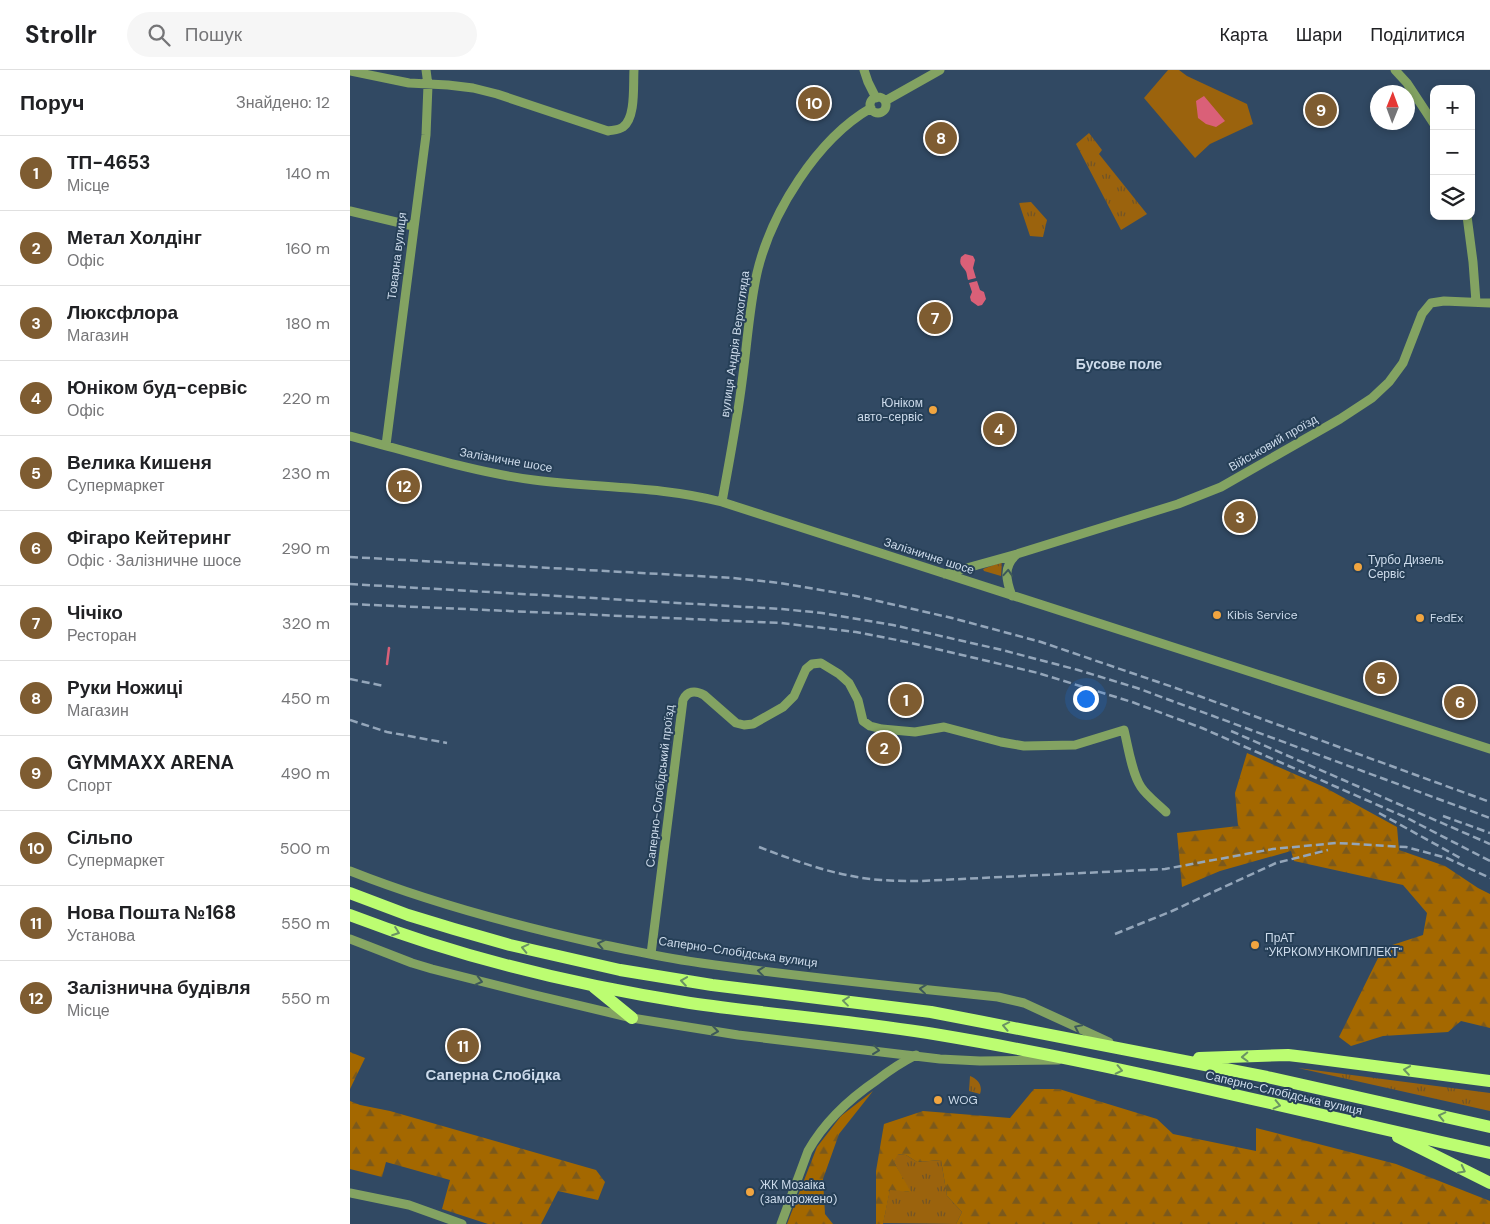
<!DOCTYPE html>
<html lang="uk">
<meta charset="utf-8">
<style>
:root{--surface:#fff;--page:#f6f6f6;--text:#202124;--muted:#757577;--line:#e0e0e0;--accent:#7e5c31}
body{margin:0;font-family:"DM Sans",sans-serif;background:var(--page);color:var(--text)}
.controls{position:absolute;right:15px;top:15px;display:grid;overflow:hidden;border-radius:10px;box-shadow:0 2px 8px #0003}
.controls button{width:45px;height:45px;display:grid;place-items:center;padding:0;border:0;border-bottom:1px solid var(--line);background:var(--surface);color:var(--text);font:25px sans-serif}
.compass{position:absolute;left:1020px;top:15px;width:45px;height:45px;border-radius:50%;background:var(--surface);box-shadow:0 2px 8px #0003;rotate:1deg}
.you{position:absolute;left:735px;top:628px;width:18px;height:18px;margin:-12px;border:4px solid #fff;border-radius:50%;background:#1a73e8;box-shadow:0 0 0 8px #1a73e833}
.badge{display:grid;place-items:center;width:32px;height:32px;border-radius:50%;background:var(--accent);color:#fff;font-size:16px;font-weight:700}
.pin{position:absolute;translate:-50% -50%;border:2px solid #fff;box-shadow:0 1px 5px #0006}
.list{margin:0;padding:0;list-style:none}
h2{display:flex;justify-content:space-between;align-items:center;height:65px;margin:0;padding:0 20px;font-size:21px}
h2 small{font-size:16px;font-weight:400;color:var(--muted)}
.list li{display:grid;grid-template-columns:32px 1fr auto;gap:15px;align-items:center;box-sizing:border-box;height:75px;padding:0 20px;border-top:1px solid var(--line)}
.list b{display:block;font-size:19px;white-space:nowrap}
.list p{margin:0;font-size:16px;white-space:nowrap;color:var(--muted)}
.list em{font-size:16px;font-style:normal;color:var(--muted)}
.icon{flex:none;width:28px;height:28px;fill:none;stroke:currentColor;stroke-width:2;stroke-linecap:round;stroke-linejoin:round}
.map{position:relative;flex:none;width:1140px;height:1154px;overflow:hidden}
header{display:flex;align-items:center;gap:30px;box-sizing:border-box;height:70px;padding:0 25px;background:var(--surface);border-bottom:1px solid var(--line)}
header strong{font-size:24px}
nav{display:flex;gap:28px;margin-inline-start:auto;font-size:18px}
.search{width:350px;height:45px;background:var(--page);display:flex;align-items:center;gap:12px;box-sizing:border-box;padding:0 18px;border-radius:28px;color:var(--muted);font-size:19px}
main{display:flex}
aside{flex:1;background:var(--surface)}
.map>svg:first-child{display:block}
.grass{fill:url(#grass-tufts)}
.forest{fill:url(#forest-firs)}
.pitch{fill:#9b630d}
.water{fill:#da6078}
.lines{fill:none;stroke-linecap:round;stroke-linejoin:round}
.stream{stroke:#da6078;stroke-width:2.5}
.minor{stroke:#83a362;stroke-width:9}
.major{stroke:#bcfd71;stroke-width:12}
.rail{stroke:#94a6ba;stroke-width:2.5;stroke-dasharray:8 4;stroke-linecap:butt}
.oneway{stroke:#3d585a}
.oneway2{stroke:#6a9463}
.poi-dot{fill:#f1a540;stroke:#263f57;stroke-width:2}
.labels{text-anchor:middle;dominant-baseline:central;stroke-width:4;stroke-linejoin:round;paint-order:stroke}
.street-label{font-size:12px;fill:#cddbeb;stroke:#263f57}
.poi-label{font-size:12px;fill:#cddbeb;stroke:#263f57;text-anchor:start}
.neighbourhood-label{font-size:14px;font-weight:bold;fill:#cddbeb;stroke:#263f57}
.quarter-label{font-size:15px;font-weight:bold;fill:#cddbeb;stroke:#263f57}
</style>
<header>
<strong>Strollr</strong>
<div class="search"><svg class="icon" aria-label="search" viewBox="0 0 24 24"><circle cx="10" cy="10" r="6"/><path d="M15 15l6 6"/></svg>Пошук</div>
<nav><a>Карта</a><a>Шари</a><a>Поділитися</a></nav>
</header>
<main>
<aside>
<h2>Поруч<small>Знайдено: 12</small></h2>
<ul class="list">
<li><span class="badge">1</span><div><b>ТП-4653</b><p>Місце</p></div><em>140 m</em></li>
<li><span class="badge">2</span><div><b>Метал Холдінг</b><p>Офіс</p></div><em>160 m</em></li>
<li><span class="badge">3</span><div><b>Люксфлора</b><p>Магазин</p></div><em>180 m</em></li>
<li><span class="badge">4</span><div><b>Юніком буд-сервіс</b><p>Офіс</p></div><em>220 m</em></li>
<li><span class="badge">5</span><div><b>Велика Кишеня</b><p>Супермаркет</p></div><em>230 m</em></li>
<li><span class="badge">6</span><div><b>Фігаро Кейтеринг</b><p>Офіс · Залізничне шосе</p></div><em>290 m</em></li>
<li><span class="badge">7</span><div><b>Чічіко</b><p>Ресторан</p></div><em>320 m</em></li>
<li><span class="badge">8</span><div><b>Руки Ножиці</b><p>Магазин</p></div><em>450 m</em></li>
<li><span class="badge">9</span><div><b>GYMMAXX ARENA</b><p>Спорт</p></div><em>490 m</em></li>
<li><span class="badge">10</span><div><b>Сільпо</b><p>Супермаркет</p></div><em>500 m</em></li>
<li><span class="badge">11</span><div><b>Нова Пошта №168</b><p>Установа</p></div><em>550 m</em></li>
<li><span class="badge">12</span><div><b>Залізнична будівля</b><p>Місце</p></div><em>550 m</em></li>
</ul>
</aside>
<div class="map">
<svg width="1140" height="1154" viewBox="0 0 1140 1154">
<defs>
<pattern id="grass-tufts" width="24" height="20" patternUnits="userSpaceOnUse" patternTransform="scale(1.25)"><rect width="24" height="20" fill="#9b630d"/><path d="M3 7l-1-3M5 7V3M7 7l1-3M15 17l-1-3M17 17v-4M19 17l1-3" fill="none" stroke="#715427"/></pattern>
<pattern id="forest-firs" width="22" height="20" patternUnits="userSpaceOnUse" patternTransform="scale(1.25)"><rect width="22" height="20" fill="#a46800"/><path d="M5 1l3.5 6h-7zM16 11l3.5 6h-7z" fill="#7b591c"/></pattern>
</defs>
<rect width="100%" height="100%" fill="#314963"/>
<path class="grass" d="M 739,63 L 752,80 L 749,84 L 797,144 L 771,160 L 726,74 Z
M 681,132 L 697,150 L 693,167 L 680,166 L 669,133 Z
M 652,492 L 651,506 L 634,501 L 633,499 Z
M 948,998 L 1140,1023 L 1140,1041 Z
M 620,1006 C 628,1009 633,1016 630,1024 L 619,1021 Z
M 547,1084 L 556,1085 L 567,1092 L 591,1090 L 597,1126 L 612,1142 L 606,1154 L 533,1153 L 540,1119 L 560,1122 L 544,1092 Z"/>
<path class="forest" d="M 897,683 L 974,717 L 1047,757 L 1049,780 L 1095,796 L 1128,818 L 1140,824 L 1140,958 L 1111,951 L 1098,962 L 1033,966 L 1001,976 L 989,967 L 1033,878 L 1073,865 L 1077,843 L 1053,815 L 944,791 L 941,781 L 870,801 L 832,817 L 827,763 L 888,756 L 885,723 Z
M 0,982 L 15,988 L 0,1019 Z
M 684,1019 L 709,1019 L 807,1049 L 823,1064 L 906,1081 L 906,1058 L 1046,1094 L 1140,1131 L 1140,1154 L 606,1154 L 612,1142 L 597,1126 L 591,1090 L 567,1092 L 556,1085 L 548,1084 L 544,1092 L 561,1122 L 540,1120 L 533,1154 L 526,1154 L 526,1101 L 534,1054 L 573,1041 L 660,1048 Z
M 523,1021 L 489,1064 L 473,1109 L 475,1144 L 483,1154 L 437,1154 L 467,1077 L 491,1046 Z
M 0,1031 L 10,1035 L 40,1041 L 246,1100 L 255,1112 L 248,1130 L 208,1121 L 191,1154 L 138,1154 L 92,1139 L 100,1110 L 36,1092 L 32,1107 L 0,1099 Z"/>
<path class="pitch" d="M 818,0 L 829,0 L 837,6 L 897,34 L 903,54 L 860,74 L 845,88 L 794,28 Z"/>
<path class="water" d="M 854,26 L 875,51 L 866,57 L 856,54 L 848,48 L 846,31 Z
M 615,184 L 623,186 L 625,190 L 623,198 L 626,208 L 618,210 C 617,207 617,202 615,200 C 611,195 609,194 611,187 Z
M 627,211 L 630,220 L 634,222 L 636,229 L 632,235 L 628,236 L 621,231 L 620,227 L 622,222 L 619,213 Z"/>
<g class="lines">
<path class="stream" d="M 37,594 L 39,578"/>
<path class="minor" d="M 514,0 L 518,12 L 526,28
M 1045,0 L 1057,13 L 1084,54
M 0,1 L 59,13 L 98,15 L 123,18 L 147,24 L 258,61 C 263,60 269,60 273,57 C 286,48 283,15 284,0
M520 35a8 8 0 1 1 16 0a8 8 0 1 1-16 0Z
M 535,31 L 590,0
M 0,141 L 63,156
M 1117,146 L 1123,192 L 1126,232
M 0,366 C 61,382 122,402 184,410 C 247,418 311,416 372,432 L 1140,679
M 36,375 L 76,65 L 78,15 L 76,0
M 372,432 C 379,392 387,352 392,312 C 397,276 399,239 407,203 C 421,143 467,69 521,38
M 595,504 L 667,484 L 828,434 L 871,417 L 990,349 L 1022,328 L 1039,312 L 1053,293 L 1072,244 L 1081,233 L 1094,231 L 1140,233
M 662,526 C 656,510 653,497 666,485
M 0,801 C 83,834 167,856 254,875 C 286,881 319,889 351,893 C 450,907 549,917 648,927 L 674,933 L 759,972
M 0,869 L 62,893 L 82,899 L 181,924 L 282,948 L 388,965 L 590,989 L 630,991 L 708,990
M 301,884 L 333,630 C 337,621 345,620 354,625 L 386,653 L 394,655 L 403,654 L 433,637 L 444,626 L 456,599 L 462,594 L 471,593 L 489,604 L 499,613 L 508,630 L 513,651 L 520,656 L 532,659 L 565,662 L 594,657 L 651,672 L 674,676 L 725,675 L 774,660 C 778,676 782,704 791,717 C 797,726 808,734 816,742
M 0,1123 L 59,1135 L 112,1154
M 431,1154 L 458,1081 C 475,1051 499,1029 527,1010 C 540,1000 552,992 566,985"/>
<path class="major" d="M 0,823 L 58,845 L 104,859 L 160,875 L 270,900 L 362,915 L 581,942 L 633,952 L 917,1007 L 1140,1057
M 0,845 C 109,887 224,915 340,933 C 423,945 507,951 590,965 C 775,996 957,1043 1140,1083
M 244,917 L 282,948
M 849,988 L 938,985 L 955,987 L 1140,1011
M 1048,1067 L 1140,1113"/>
<path class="rail" d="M 0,487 L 383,508 L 430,513 L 506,526 L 602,548 L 691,572 L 849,626 L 1140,732
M 0,514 L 432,539 L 472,543 L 543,555 L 652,580 L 728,600 L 787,618 L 1140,748
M 0,534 L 431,553 L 506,562 L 557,572 L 688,603 L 782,632 L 852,658 L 1055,747 L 1140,791
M 0,609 L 34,616
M 0,650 L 37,662 L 97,673
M 881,661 L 1140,774
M 1029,743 L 1112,789
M 1093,746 L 1140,763
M 409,777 C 448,792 489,807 531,810 C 544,811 557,811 570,811 L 815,799 L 923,779 L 987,773 L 1056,777 L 1097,788 L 1140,808
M 765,864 L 822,841 L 926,793 L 978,780"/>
</g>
<defs><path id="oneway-chevron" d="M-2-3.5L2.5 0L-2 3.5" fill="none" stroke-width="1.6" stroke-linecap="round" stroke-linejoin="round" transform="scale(1.25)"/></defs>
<g class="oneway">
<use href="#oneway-chevron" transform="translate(658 503) rotate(-86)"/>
<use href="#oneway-chevron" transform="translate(251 874) rotate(-168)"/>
<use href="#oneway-chevron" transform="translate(411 901) rotate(-173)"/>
<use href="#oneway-chevron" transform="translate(129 911) rotate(14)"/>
<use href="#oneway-chevron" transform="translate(573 919) rotate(-174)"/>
<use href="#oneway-chevron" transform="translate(728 958) rotate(-154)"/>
<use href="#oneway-chevron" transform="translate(365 961) rotate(8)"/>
<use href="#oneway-chevron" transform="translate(526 980) rotate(7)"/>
</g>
<g class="oneway2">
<use href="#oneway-chevron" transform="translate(46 862) rotate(20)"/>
<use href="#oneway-chevron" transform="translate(175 878) rotate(-167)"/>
<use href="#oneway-chevron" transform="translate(334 911) rotate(-172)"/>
<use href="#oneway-chevron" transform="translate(496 931) rotate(-173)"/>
<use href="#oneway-chevron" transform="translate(656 956) rotate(-169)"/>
<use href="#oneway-chevron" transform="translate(895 987) rotate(178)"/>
<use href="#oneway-chevron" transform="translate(769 1000) rotate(12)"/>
<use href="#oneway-chevron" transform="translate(1057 1000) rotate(-172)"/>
<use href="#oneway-chevron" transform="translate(927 1035) rotate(13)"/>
<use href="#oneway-chevron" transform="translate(1092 1046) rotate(-167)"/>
<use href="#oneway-chevron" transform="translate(1112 1100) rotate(27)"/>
</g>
<g class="poi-dot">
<circle cx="583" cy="340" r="5"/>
<circle cx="1008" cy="497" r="5"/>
<circle cx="867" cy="545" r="5"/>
<circle cx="1070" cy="548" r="5"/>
<circle cx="905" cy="875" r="5"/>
<circle cx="588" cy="1030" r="5"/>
<circle cx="400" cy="1122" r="5"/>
</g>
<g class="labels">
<g class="street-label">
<text transform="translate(47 186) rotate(-83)">Товарна вулиця</text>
<text transform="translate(385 274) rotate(-82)">вулиця Андрія Верхогляда</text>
<text transform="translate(923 373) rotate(-30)">Військовий проїзд</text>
<text transform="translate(156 390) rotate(10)">Залізничне шосе</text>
<text transform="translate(579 486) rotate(18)">Залізничне шосе</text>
<text transform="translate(310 716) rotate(-83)">Саперно-Слобідський проїзд</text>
<text transform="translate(388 882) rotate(8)">Саперно-Слобідська вулиця</text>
<text transform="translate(934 1023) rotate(13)">Саперно-Слобідська вулиця</text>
</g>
<g class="poi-label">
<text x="573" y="333" text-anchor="end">Юніком<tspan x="573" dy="14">авто-сервіс</tspan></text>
<text x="1018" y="490">Турбо Дизель<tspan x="1018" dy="14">Сервіс</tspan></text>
<text x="877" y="545">Kibis Service</text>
<text x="1080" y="548">FedEx</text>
<text x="915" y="868">ПрАТ<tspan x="915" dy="14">"УКРКОМУНКОМПЛЕКТ"</tspan></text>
<text x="598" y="1030">WOG</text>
<text x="410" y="1115">ЖК Мозаіка<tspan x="410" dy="14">(заморожено)</tspan></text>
</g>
<g class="neighbourhood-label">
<text x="769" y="294">Бусове поле</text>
</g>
<g class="quarter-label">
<text x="143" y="1005">Саперна Слобідка</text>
</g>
</g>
</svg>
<div class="controls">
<button>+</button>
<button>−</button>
<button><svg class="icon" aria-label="layers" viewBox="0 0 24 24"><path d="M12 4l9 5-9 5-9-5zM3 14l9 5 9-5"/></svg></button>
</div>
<svg class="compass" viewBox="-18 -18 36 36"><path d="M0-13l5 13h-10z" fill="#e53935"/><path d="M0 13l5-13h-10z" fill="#757577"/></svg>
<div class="you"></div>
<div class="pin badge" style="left:556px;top:630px">1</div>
<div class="pin badge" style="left:534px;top:678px">2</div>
<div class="pin badge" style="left:890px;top:447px">3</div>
<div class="pin badge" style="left:649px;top:359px">4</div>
<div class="pin badge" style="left:1031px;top:608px">5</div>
<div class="pin badge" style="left:1110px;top:632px">6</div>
<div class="pin badge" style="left:585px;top:248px">7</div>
<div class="pin badge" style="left:591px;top:68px">8</div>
<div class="pin badge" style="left:971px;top:40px">9</div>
<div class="pin badge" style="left:464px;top:33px">10</div>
<div class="pin badge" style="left:113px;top:976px">11</div>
<div class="pin badge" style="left:54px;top:416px">12</div>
</div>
</main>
